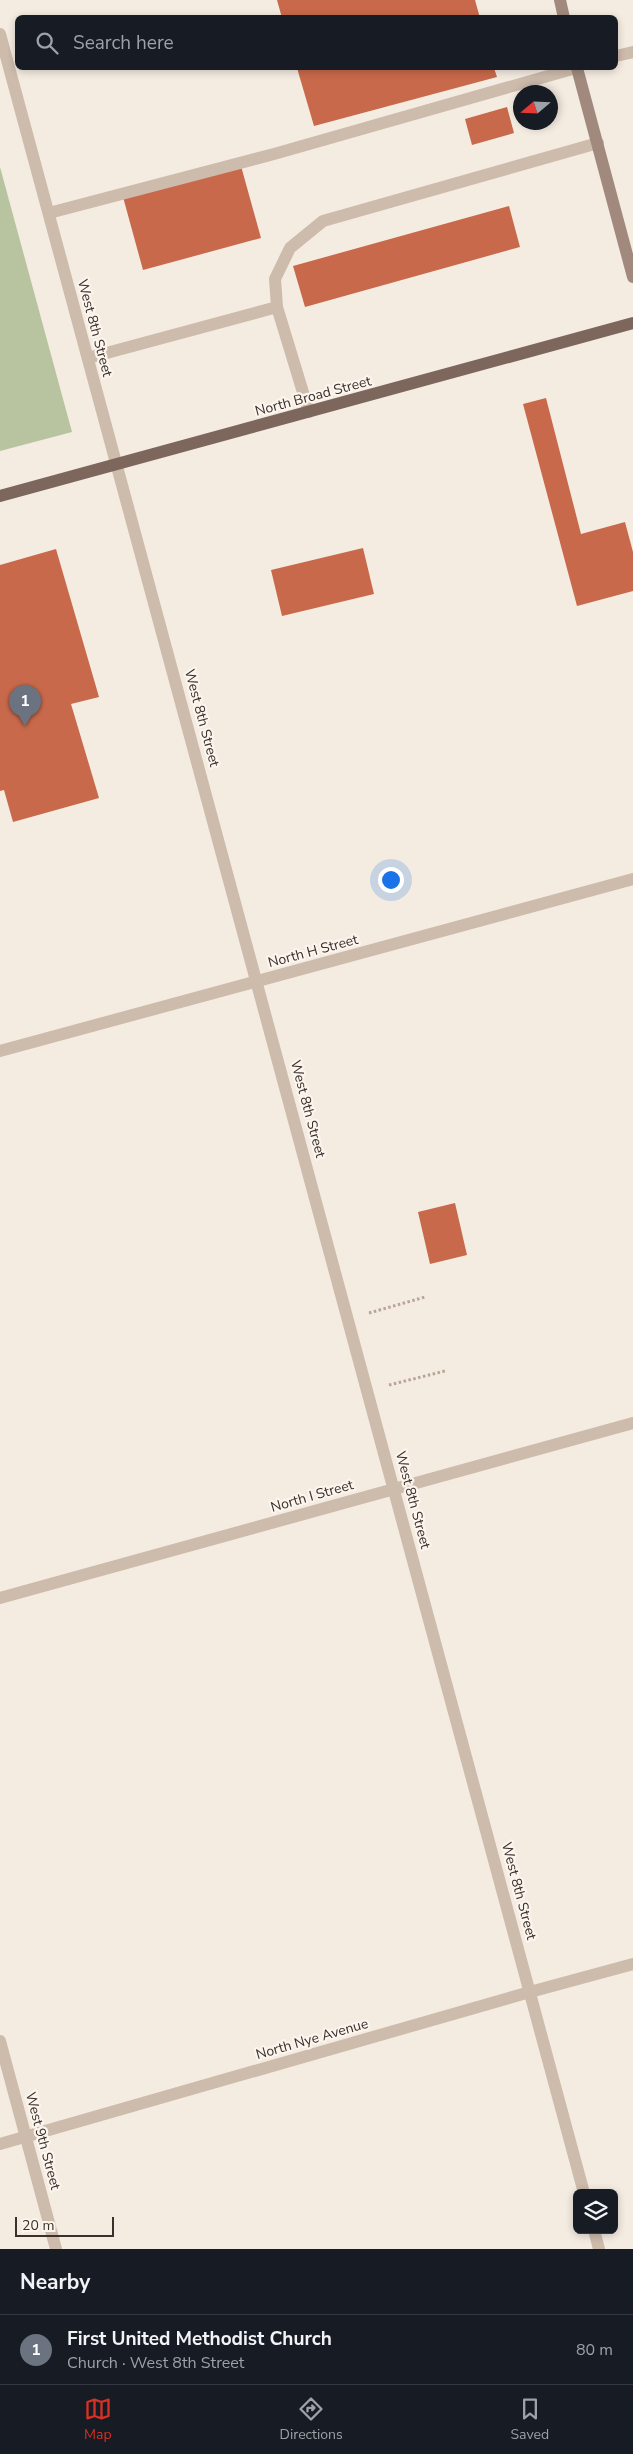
<!DOCTYPE html>
<meta charset="utf-8">
<style>
:root{--surface:#171b24;--page:#20242c;--text:#f1f3f6;--muted:#9ea1a6;--line:#363941;--accent:#d93025}
body{margin:0;font-family:"Nunito Sans",sans-serif;background:var(--page);color:var(--text)}
.controls{position:absolute;right:15px;bottom:15px;display:grid;overflow:hidden;border-radius:8px;box-shadow:0 2px 8px #0003}
.controls button{width:45px;height:45px;display:grid;place-items:center;padding:0;border:0;border-bottom:1px solid var(--line);background:var(--surface);color:var(--text);font:25px sans-serif}
.compass{position:absolute;left:513px;top:85px;width:45px;height:45px;border-radius:50%;background:var(--surface);box-shadow:0 2px 8px #0003;rotate:251deg}
.scale{position:absolute;left:15px;bottom:12px;width:99px;box-sizing:border-box;padding-left:5px;border:2px solid #3b302b;border-top:0;font-size:14px;line-height:18px;white-space:nowrap;color:#3b302b;-webkit-text-stroke:4px #fbf5ee;paint-order:stroke}
.you{position:absolute;left:390px;top:879px;width:18px;height:18px;margin:-12px;border:4px solid #fff;border-radius:50%;background:#1a73e8;box-shadow:0 0 0 8px #1a73e833}
.badge{display:grid;place-items:center;width:32px;height:32px;border-radius:50%;background:var(--accent);color:#fff;font-size:16px;font-weight:700}
.pin{position:absolute;translate:-50% -41px;filter:drop-shadow(0 1px 2px #0008)}
.pin::after{content:'';position:absolute;top:26px;width:18px;height:15px;background:inherit;clip-path:polygon(0 0,100% 0,50% 100%)}
.list{margin:0;padding:0;list-style:none}
h2{display:flex;justify-content:space-between;align-items:center;height:65px;margin:0;padding:0 20px;font-size:21px}
h2 small{font-size:16px;font-weight:400;color:var(--muted)}
.list li{display:grid;grid-template-columns:32px 1fr auto;gap:15px;align-items:center;box-sizing:border-box;height:70px;padding:0 20px;border-top:1px solid var(--line)}
.list b{display:block;font-size:19px;white-space:nowrap}
.list p{margin:0;font-size:16px;white-space:nowrap;color:var(--muted)}
.list em{font-size:16px;font-style:normal;color:var(--muted)}
.icon{flex:none;width:28px;height:28px;fill:none;stroke:currentColor;stroke-width:2;stroke-linecap:round;stroke-linejoin:round}
.map{position:relative;flex:none;width:633px;height:2249px;overflow:hidden}
.search{position:absolute;background:var(--surface);box-shadow:0 2px 8px #0003;left:15px;right:15px;top:15px;height:55px;display:flex;align-items:center;gap:12px;box-sizing:border-box;padding:0 18px;border-radius:8px;color:var(--muted);font-size:19px}
.sheet{height:135px;background:var(--surface)}
nav{display:flex;justify-content:space-around;align-items:center;box-sizing:border-box;height:70px;border-top:1px solid var(--line);background:var(--surface);font-size:14px;color:var(--muted)}
nav a{display:grid;justify-items:center;gap:2px}
nav .on{color:var(--accent)}
.map>svg:first-child{display:block}
.green{fill:#b8c4a0}
.building{fill:#c8694b}
.lines{fill:none;stroke-linecap:round;stroke-linejoin:round}
.path{stroke:#b9a596;stroke-width:3;stroke-dasharray:2.5 2.5;stroke-linecap:butt}
.service{stroke:#cdbbac;stroke-width:12}
.minor{stroke:#cdbbac;stroke-width:12}
.tertiary{stroke:#cdbbac;stroke-width:12}
.secondary{stroke:#a18a7d;stroke-width:12}
.primary{stroke:#7d675c;stroke-width:12}
.labels{text-anchor:middle;dominant-baseline:central;stroke-width:4.5;stroke-linejoin:round;paint-order:stroke}
.street-label{font-size:14px;fill:#3b302b;stroke:#fbf5ee}
</style>
<div class="map">
<svg width="633" height="2249" viewBox="0 0 633 2249">
<rect width="100%" height="100%" fill="#f4ebe1"/>
<path class="green" d="M 0,167 L 72,432 L 0,451 Z"/>
<path class="building" d="M 277,0 L 475,0 L 480,18 L 282,18 Z
M 297,68 L 494,68 L 497,77 L 314,126 Z
M 507,107 L 514,133 L 472,145 L 465,119 Z
M 241,166 L 261,238 L 143,270 L 123,197 Z
M 509,206 L 520,247 L 305,307 L 293,266 Z
M 546,398 L 581,534 L 625,522 L 633,552 L 633,591 L 577,606 L 523,404 Z
M 363,548 L 374,594 L 282,616 L 271,570 Z
M 56,549 L 99,697 L 71,704 L 99,798 L 13,822 L 4,790 L 0,791 L 0,565 Z
M 455,1203 L 467,1255 L 430,1264 L 418,1212 Z"/>
<g class="lines">
<path class="path" d="M 369,1313 L 425,1297
M 389,1385 L 445,1371"/>
<path class="service" d="M 616,56 L 633,52
M 49,213 L 274,154 L 576,68
M 88,358 L 277,307
M 309,412 L 277,307 L 275,279 L 290,248 L 323,221 L 598,143"/>
<path class="minor" d="M 0,34 L 584,2193
M 0,1051 L 633,879
M 0,1598 L 633,1423
M 0,2041 L 56,2249
M 594,2230 L 599,2249"/>
<path class="tertiary" d="M 0,2144 L 530,1992 L 633,1964"/>
<path class="secondary" d="M 560,0 L 564,18
M 577,68 L 633,277"/>
<path class="primary" d="M 0,496 L 633,323"/>
</g>
<g class="labels">
<g class="street-label">
<text transform="translate(95 328) rotate(75)">West 8th Street</text>
<text transform="translate(313 396) rotate(-15)">North Broad Street</text>
<text transform="translate(202 718) rotate(75)">West 8th Street</text>
<text transform="translate(313 951) rotate(-15)">North H Street</text>
<text transform="translate(308 1109) rotate(75)">West 8th Street</text>
<text transform="translate(312 1496) rotate(-16)">North I Street</text>
<text transform="translate(413 1500) rotate(75)">West 8th Street</text>
<text transform="translate(519 1891) rotate(75)">West 8th Street</text>
<text transform="translate(312 2039) rotate(-16)">North Nye Avenue</text>
<text transform="translate(43 2141) rotate(75)">West 9th Street</text>
</g>
</g>
</svg>
<div class="controls">
<button><svg class="icon" aria-label="layers" viewBox="0 0 24 24"><path d="M12 4l9 5-9 5-9-5zM3 14l9 5 9-5"/></svg></button>
</div>
<svg class="compass" viewBox="-18 -18 36 36"><path d="M0-13l5 13h-10z" fill="#e53935"/><path d="M0 13l5-13h-10z" fill="#9ea1a6"/></svg>
<div class="scale">20 m</div>
<div class="you"></div>
<div class="pin badge" style="left:25px;top:726px;background:#6b7280">1</div>
<div class="search"><svg class="icon" aria-label="search" viewBox="0 0 24 24"><circle cx="10" cy="10" r="6"/><path d="M15 15l6 6"/></svg>Search here</div>
</div>
<section class="sheet">
<h2>Nearby<small></small></h2>
<ul class="list">
<li><span class="badge" style="background:#6b7280">1</span><div><b>First United Methodist Church</b><p>Church · West 8th Street</p></div><em>80 m</em></li>
</ul>
</section>
<nav>
<a class="on"><svg class="icon" aria-label="map" viewBox="0 0 24 24"><path d="M3 6l6-2 6 2 6-2v14l-6 2-6-2-6 2zM9 4v14M15 6v14"/></svg>Map</a>
<a><svg class="icon" aria-label="directions" viewBox="0 0 24 24"><path d="M12 3l9 9-9 9-9-9zM9 14v-3h6M13 9l2 2-2 2"/></svg>Directions</a>
<a><svg class="icon" aria-label="saved" viewBox="0 0 24 24"><path d="M7 4h10v16l-5-4-5 4z"/></svg>Saved</a>
</nav>
